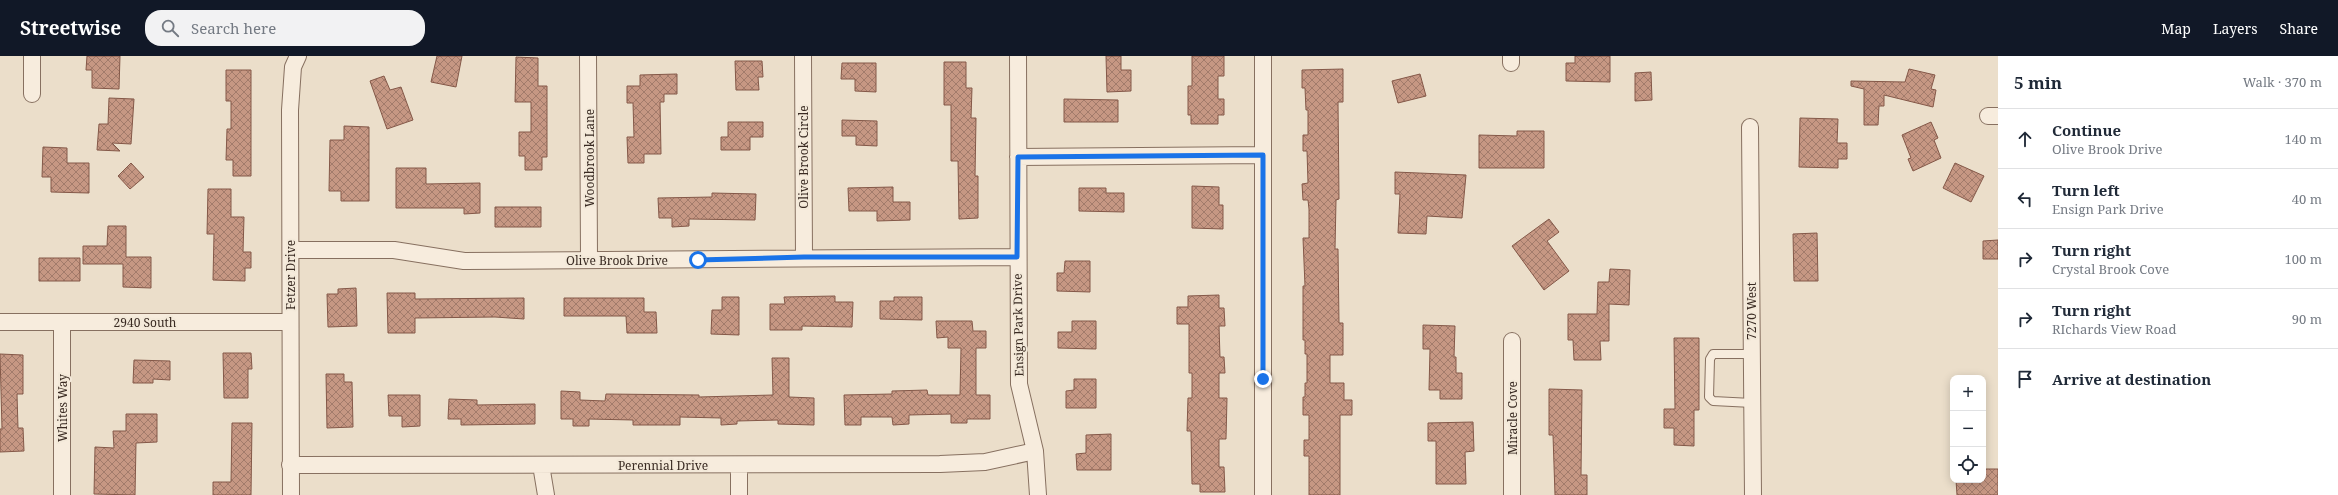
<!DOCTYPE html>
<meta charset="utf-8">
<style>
:root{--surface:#fff;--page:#f2f2f3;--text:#1f2937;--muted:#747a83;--line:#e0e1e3;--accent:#111827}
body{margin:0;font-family:"Noto Serif",serif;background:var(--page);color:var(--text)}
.controls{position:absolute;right:12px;bottom:12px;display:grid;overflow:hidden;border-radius:8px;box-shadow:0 2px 10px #0003}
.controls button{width:36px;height:36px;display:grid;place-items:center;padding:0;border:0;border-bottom:1px solid var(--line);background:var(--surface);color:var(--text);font:20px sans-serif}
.stop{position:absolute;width:12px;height:12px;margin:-9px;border:3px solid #1a73e8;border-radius:50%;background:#fff}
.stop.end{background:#1a73e8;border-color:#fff;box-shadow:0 1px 4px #0008}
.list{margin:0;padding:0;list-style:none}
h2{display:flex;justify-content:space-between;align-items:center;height:52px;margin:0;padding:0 16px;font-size:17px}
h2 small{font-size:13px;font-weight:400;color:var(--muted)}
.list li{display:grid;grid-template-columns:26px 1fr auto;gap:12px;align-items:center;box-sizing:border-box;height:60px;padding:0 16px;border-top:1px solid var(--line)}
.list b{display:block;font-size:15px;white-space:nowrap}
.list p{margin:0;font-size:13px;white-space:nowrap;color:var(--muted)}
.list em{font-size:13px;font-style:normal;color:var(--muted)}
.icon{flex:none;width:22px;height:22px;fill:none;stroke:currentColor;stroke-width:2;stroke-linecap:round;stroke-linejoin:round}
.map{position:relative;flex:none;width:1998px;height:439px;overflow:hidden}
header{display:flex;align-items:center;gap:24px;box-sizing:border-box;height:56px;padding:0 20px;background:var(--accent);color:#fff}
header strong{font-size:19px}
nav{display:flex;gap:22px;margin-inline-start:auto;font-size:14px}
.search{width:280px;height:36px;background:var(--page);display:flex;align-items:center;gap:10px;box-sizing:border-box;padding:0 14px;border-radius:16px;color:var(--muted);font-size:15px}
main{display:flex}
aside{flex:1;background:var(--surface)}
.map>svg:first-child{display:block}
.building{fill:url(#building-cross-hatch);stroke:#845848}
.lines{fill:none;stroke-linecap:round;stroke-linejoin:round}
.lane-casing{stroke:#877060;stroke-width:10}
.street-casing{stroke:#877060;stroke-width:18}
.lane{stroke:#f7ecdd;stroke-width:8}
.street{stroke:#f7ecdd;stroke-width:16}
.route{stroke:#1a73e8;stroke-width:5}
.labels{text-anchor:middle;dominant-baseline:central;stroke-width:4;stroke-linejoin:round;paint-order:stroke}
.street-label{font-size:12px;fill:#392a22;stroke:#f3e9d9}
</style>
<header>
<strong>Streetwise</strong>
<div class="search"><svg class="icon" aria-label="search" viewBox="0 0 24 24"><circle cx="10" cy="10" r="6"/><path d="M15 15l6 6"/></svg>Search here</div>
<nav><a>Map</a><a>Layers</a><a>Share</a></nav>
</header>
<main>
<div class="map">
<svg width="1998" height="439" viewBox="0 0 1998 439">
<defs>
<pattern id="building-cross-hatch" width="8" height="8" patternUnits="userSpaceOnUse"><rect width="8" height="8" fill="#c69783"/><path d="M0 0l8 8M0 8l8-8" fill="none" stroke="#a27b6b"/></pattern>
</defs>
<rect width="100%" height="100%" fill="#ebdeca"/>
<path class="building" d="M 87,0 L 120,0 L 119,33 L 92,32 L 92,14 L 86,14 Z
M 437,0 L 462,0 L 456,31 L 431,26 Z
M 1106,0 L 1121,0 L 1121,14 L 1131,14 L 1131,35 L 1107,36 Z
M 1192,0 L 1224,0 L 1224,20 L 1218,20 L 1218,43 L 1224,43 L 1224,59 L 1218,59 L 1218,68 L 1191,68 L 1191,59 L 1188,59 L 1188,30 L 1192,30 Z
M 1575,0 L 1610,0 L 1610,26 L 1566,25 L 1566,7 L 1575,7 Z
M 516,1 L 538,2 L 538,30 L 547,30 L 547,101 L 542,101 L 542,114 L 525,114 L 525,100 L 519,100 L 519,76 L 531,76 L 531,46 L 515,46 Z
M 735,5 L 762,5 L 763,21 L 758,21 L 759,34 L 736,34 Z
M 944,6 L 966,6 L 966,32 L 972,32 L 971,62 L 976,62 L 975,120 L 978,120 L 978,162 L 959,163 L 958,105 L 951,105 L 951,49 L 944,49 Z
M 842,7 L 876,7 L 876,36 L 855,35 L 855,23 L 841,23 Z
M 1343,13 L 1343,46 L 1338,46 L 1339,143 L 1336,144 L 1335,193 L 1338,193 L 1339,267 L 1343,267 L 1343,299 L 1330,299 L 1330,327 L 1344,327 L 1344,344 L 1352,344 L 1352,359 L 1340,359 L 1340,439 L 1309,439 L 1309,400 L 1304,400 L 1304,384 L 1309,384 L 1309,359 L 1303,359 L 1303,341 L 1305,341 L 1305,327 L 1307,327 L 1307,298 L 1305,298 L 1305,284 L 1303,284 L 1303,230 L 1305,230 L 1303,182 L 1309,182 L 1309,153 L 1308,144 L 1303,144 L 1302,128 L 1308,127 L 1307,95 L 1303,95 L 1303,79 L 1308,79 L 1308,54 L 1306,54 L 1305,32 L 1302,32 L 1302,14 Z
M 1909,13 L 1935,19 L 1931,33 L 1936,34 L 1933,51 L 1884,39 L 1884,50 L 1879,50 L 1878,69 L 1864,69 L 1864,33 L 1851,30 L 1851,25 L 1905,26 Z
M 226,14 L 251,14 L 251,120 L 233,120 L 233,104 L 226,104 L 227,73 L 231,73 L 231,45 L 226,45 Z
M 1651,16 L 1652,44 L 1635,45 L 1635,17 Z
M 677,18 L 677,38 L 664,38 L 664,46 L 660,46 L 661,98 L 644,98 L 644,107 L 628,107 L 627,81 L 634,81 L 633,47 L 627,47 L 627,30 L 640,30 L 640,19 Z
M 1420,18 L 1426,40 L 1398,47 L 1392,25 Z
M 384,20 L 390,34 L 401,31 L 413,64 L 387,73 L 370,25 Z
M 109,42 L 134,43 L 131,88 L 112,87 L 120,95 L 97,94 L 99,68 L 108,68 Z
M 1064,43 L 1118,44 L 1118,66 L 1064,66 Z
M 1800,62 L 1838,63 L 1837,87 L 1847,87 L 1847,103 L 1838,103 L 1838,112 L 1799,111 Z
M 842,64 L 877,65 L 877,90 L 856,89 L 856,80 L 842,80 Z
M 728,66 L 763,66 L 763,81 L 750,81 L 750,94 L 721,94 L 721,81 L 728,81 Z
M 1931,66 L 1938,82 L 1934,84 L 1941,102 L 1913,115 L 1908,103 L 1911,102 L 1902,79 Z
M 344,70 L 369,71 L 369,145 L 341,145 L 341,135 L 329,135 L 330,84 L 344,84 Z
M 1517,75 L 1544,75 L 1544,112 L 1479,112 L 1479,79 L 1517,80 Z
M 43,91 L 67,92 L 67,107 L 89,107 L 89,137 L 51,136 L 51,121 L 42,121 Z
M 131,107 L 144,121 L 130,133 L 118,120 Z
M 1955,107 L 1984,120 L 1971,146 L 1943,132 Z
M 396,112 L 426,112 L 426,128 L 480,127 L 480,157 L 464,158 L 464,152 L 396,152 Z
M 1395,116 L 1466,119 L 1462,162 L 1427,160 L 1426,178 L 1398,177 L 1400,138 L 1395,138 Z
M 1192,130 L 1219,131 L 1219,149 L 1223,149 L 1223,173 L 1192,172 Z
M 893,131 L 893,146 L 910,146 L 910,164 L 877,165 L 877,155 L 849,155 L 848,132 Z
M 1079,132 L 1106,132 L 1106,137 L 1124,137 L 1124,156 L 1079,155 Z
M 208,133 L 231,133 L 231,161 L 244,161 L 243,196 L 251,196 L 251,212 L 245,212 L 245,225 L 213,224 L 214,178 L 207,178 Z
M 712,137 L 756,138 L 755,164 L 689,163 L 689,170 L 672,171 L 672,162 L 659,162 L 658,142 L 712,141 Z
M 495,151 L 541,151 L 541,171 L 495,171 Z
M 1549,163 L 1559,176 L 1547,185 L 1569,215 L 1544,234 L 1512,190 Z
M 108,170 L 126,170 L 126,201 L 151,201 L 151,232 L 123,231 L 123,208 L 83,208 L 83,190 L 107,190 Z
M 1817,177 L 1818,225 L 1794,225 L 1793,178 Z
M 1998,184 L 1998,203 L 1983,203 L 1983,185 Z
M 39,202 L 80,202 L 80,225 L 39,225 Z
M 1065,205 L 1090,205 L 1090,236 L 1057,235 L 1057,217 L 1064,217 Z
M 1610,213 L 1630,214 L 1629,249 L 1609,248 L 1609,285 L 1600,285 L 1601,304 L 1574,304 L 1573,284 L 1568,284 L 1568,258 L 1597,258 L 1598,226 L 1609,226 Z
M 356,232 L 357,270 L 328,271 L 327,238 L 338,238 L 338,233 Z
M 387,237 L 415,237 L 415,243 L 524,242 L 524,263 L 495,261 L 415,262 L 415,277 L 388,277 Z
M 1219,239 L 1219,252 L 1224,252 L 1225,270 L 1219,270 L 1220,301 L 1224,301 L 1225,317 L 1219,317 L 1219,342 L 1227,342 L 1226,383 L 1219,383 L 1219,411 L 1224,411 L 1225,436 L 1200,436 L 1200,428 L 1192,428 L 1191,375 L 1187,375 L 1188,342 L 1192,342 L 1192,317 L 1189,317 L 1189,268 L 1177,268 L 1177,251 L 1188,251 L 1188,240 Z
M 835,240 L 835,246 L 853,246 L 852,271 L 802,270 L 802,274 L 770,274 L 770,248 L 785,248 L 784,241 Z
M 722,241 L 739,241 L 739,279 L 711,278 L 712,254 L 722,254 Z
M 894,241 L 922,241 L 922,264 L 880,263 L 880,245 L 894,245 Z
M 564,242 L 644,242 L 644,256 L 656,256 L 657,277 L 627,277 L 626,260 L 564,260 Z
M 936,265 L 972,265 L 973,275 L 986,275 L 986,292 L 976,292 L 976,339 L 990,339 L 990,363 L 967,363 L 967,367 L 951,367 L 951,358 L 909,359 L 909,368 L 893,369 L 892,361 L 861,361 L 861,369 L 845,369 L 844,339 L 892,338 L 892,335 L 927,334 L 928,339 L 960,339 L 961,292 L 948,292 L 948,281 L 937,282 Z
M 1072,265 L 1096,265 L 1096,293 L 1058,292 L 1058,276 L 1072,276 Z
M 1423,269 L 1455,270 L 1454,301 L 1456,301 L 1456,317 L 1462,317 L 1462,343 L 1440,343 L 1440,334 L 1429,334 L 1430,293 L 1423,293 Z
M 1674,282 L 1699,282 L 1699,354 L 1694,354 L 1694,390 L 1674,389 L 1674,372 L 1664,372 L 1664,353 L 1675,353 Z
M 223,297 L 251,297 L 252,313 L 248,313 L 248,342 L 224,342 Z
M 0,298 L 23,299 L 23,338 L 17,338 L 18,372 L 23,372 L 24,395 L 0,396 L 0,373 L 2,373 Z
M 772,302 L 789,302 L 789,341 L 814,342 L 814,369 L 778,368 L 778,364 L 737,365 L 737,368 L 721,369 L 721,362 L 680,361 L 680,369 L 633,369 L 633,364 L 589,363 L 589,370 L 573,370 L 573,363 L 561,363 L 561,335 L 580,336 L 580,344 L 605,345 L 606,338 L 699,339 L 699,341 L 773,339 Z
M 134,304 L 170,305 L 170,324 L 153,323 L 153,327 L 133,327 Z
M 326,318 L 344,318 L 344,326 L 352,326 L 353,371 L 327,372 Z
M 1074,323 L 1096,323 L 1096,352 L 1066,352 L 1066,335 L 1074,334 Z
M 1549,333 L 1582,334 L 1581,419 L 1587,419 L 1587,439 L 1555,439 L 1553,379 L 1549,379 Z
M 388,339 L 420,339 L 420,370 L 402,371 L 402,360 L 389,360 Z
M 449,343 L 477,344 L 477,349 L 535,348 L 535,368 L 461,369 L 461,363 L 448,363 Z
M 126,358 L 157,358 L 157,386 L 136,387 L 135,439 L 94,438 L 95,391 L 114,392 L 113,375 L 126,375 Z
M 1473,366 L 1474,395 L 1465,396 L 1466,428 L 1436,428 L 1436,385 L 1428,385 L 1428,367 Z
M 232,367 L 252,367 L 251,439 L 213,439 L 213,426 L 231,426 Z
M 1111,378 L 1111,414 L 1077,414 L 1076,398 L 1086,397 L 1086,379 Z
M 1983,413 L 1998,413 L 1998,439 L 1957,439 L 1956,424 L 1983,424 Z"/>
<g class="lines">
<g class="lane-casing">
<path id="lane" d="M 1751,298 L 1713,298 L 1710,303 L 1709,341 L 1713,345 L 1752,347"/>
</g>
<g class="street-casing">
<path id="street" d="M 32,0 L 32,38
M 588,0 L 589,203
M 803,0 L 804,201
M 1018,0 L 1019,328 L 1035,395 L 1038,439
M 1263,0 L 1263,439
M 1511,7 L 1511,0
M 1988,60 L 1998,60
M 1750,71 L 1753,439
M 1018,101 L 1263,99
M 291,194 L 394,194 L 464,205 L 1017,201
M 0,266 L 290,266
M 62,266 L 62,439
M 1512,285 L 1512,439
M 290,409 L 940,408 L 985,406 L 1035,395
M 541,409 L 546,439
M 739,409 L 739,439
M 291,439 L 290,54 L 293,11 L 298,0"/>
</g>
<use href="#lane" class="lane"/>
<use href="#street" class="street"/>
</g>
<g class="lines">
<path class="route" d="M 698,204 L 804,201 L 1017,201 L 1018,101 L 1263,99 L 1263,323"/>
</g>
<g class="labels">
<g class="street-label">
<text transform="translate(803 101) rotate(-90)">Olive Brook Circle</text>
<text transform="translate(589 102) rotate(-90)">Woodbrook Lane</text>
<text x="617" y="204">Olive Brook Drive</text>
<text transform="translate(290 219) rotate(-90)">Fetzer Drive</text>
<text transform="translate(1751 255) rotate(-90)">7270 West</text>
<text x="145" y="266">2940 South</text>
<text transform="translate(1018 269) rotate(-91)">Ensign Park Drive</text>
<text transform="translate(62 352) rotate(-90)">Whites Way</text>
<text transform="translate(1512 362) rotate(-90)">Miracle Cove</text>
<text x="663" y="409">Perennial Drive</text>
</g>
</g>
</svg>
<div class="controls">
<button>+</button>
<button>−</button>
<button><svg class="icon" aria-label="locate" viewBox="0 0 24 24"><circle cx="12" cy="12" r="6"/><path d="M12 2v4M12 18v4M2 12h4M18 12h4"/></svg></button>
</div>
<div class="stop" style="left:698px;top:204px"></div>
<div class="stop end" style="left:1263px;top:323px"></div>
</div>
<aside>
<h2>5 min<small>Walk · 370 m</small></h2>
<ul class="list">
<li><svg class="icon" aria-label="ahead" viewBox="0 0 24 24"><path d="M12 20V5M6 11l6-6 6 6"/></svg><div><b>Continue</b><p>Olive Brook Drive</p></div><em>140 m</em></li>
<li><svg class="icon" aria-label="left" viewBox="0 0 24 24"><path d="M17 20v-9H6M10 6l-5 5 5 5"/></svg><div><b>Turn left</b><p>Ensign Park Drive</p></div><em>40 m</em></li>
<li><svg class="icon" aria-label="right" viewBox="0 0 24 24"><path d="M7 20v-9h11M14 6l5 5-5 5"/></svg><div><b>Turn right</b><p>Crystal Brook Cove</p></div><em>100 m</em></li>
<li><svg class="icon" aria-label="right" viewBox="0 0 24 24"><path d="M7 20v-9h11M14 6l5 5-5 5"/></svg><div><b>Turn right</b><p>RIchards View Road</p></div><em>90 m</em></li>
<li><svg class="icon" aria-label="arrive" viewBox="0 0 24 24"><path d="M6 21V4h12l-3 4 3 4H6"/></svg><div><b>Arrive at destination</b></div></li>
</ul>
</aside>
</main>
